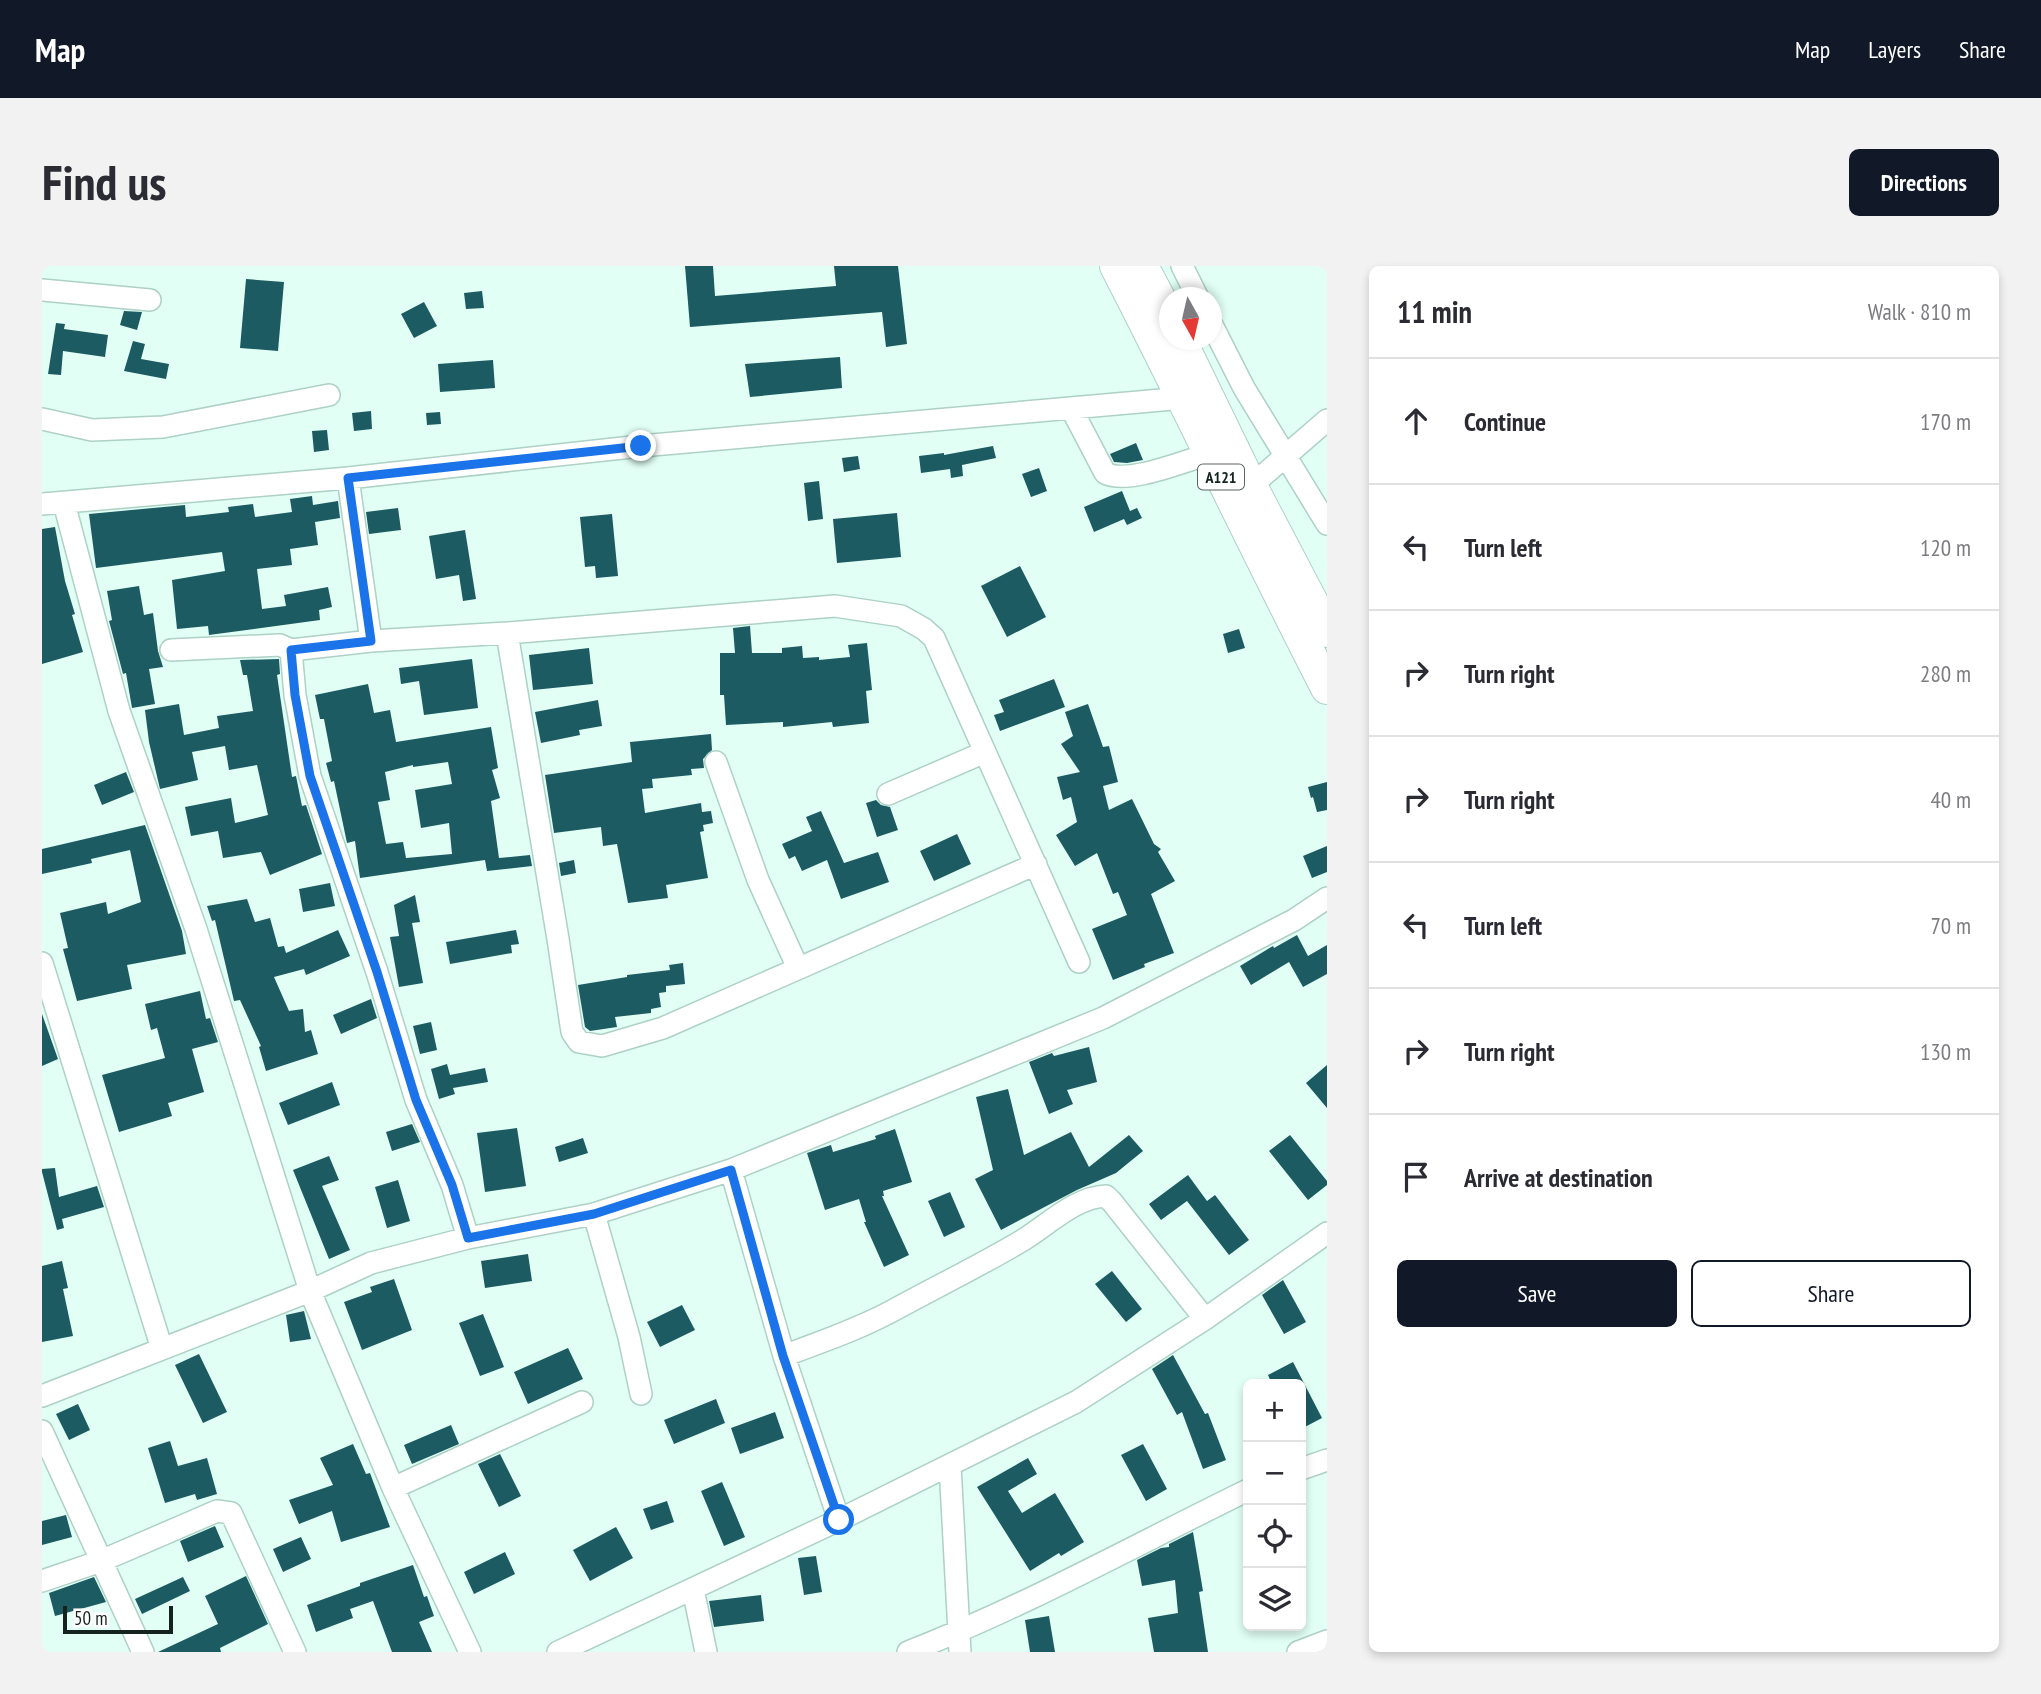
<!DOCTYPE html>
<meta charset="utf-8">
<style>
:root{--surface:#fff;--page:#f2f2f3;--text:#2b2b33;--muted:#7c7c81;--line:#e1e1e2;--accent:#111827}
body{margin:0;font-family:"PT Sans Narrow",sans-serif;background:var(--page);color:var(--text)}
.controls{position:absolute;right:21px;bottom:21px;display:grid;overflow:hidden;border-radius:10px;box-shadow:0 4px 10px #0003}
.controls button{width:63px;height:63px;display:grid;place-items:center;padding:0;border:0;border-bottom:2px solid var(--line);background:var(--surface);color:var(--text);font:35px sans-serif}
.compass{position:absolute;left:1117px;top:21px;width:63px;height:63px;border-radius:50%;background:var(--surface);box-shadow:0 4px 10px #0003;rotate:172deg}
.scale{position:absolute;left:21px;bottom:18px;width:110px;box-sizing:border-box;padding-left:7px;border:4px solid #15231f;border-top:0;font-size:19px;line-height:24px;white-space:nowrap;color:#15231f;-webkit-text-stroke:5px #fff;paint-order:stroke}
.stop{position:absolute;width:21px;height:21px;margin:-16px;border:5px solid #1a73e8;border-radius:50%;background:#fff}
.stop.end{background:#1a73e8;border-color:#fff;box-shadow:0 2px 7px #0008}
.list{margin:0;padding:0;list-style:none}
h2{display:flex;justify-content:space-between;align-items:center;height:91px;margin:0;padding:0 28px;font-size:30px}
h2 small{font-size:23px;font-weight:400;color:var(--muted)}
.list li{display:grid;grid-template-columns:46px 1fr auto;gap:21px;align-items:center;box-sizing:border-box;height:126px;padding:0 28px;border-top:2px solid var(--line)}
.list b{display:block;font-size:26px;white-space:nowrap}
.list em{font-size:23px;font-style:normal;color:var(--muted)}
.actions{display:flex;gap:14px;padding:21px 28px}
.actions a{flex:1;padding:16px 0;border:2px solid var(--accent);border-radius:10px;text-align:center;font-size:24px;color:var(--accent)}
.actions .main{background:var(--accent);color:#fff}
.icon{flex:none;width:38px;height:38px;fill:none;stroke:currentColor;stroke-width:2;stroke-linecap:round;stroke-linejoin:round}
.map{position:relative;flex:none;width:1285px;height:1386px;overflow:hidden;border-radius:10px}
header{display:flex;align-items:center;gap:42px;box-sizing:border-box;height:98px;padding:0 35px;background:var(--accent);color:#fff}
header strong{font-size:33px}
nav{display:flex;gap:38px;margin-inline-start:auto;font-size:24px}
.intro{display:flex;align-items:center;justify-content:space-between;box-sizing:border-box;height:168px;padding:0 42px}
h1{margin:0;font-size:49px}
.button{padding:18px 32px;border-radius:10px;background:var(--accent);color:#fff;font-size:24px;font-weight:700}
main{display:flex;gap:42px;padding:0 42px}
aside{flex:1;background:var(--surface);border-radius:10px;box-shadow:0 4px 10px #0003}
.map>svg:first-child{display:block}
.building{fill:#1c5b62;fill-rule:evenodd}
.lines{fill:none;stroke-linecap:round;stroke-linejoin:round}
.minor-casing{stroke:#add1c5;stroke-width:24}
.highway-casing{stroke:#add1c5;stroke-width:34}
.minor{stroke:#fff;stroke-width:21}
.highway{stroke:#fff;stroke-width:32}
.route{stroke:#1a73e8;stroke-width:9}
.labels{text-anchor:middle;dominant-baseline:central;stroke-width:7;stroke-linejoin:round;paint-order:stroke}
.shield{fill:#fff;stroke:#5b6562;stroke-width:2}
.shield-label{font-size:16px;font-weight:bold;fill:#15231f}
</style>
<header>
<strong>Map</strong>
<nav><a>Map</a><a>Layers</a><a>Share</a></nav>
</header>
<div class="intro"><h1>Find us</h1><a class="button">Directions</a></div>
<main>
<div class="map">
<svg width="1285" height="1386" viewBox="0 0 1285 1386">
<rect width="100%" height="100%" fill="#e1fff5"/>
<path class="building" d="M 643,0 L 671,0 L 673,30 L 794,20 L 792,0 L 856,0 L 865,78 L 844,81 L 840,46 L 648,61 Z
M 204,13 L 242,16 L 236,85 L 198,82 Z
M 440,25 L 442,42 L 424,43 L 422,27 Z
M 382,36 L 395,60 L 372,72 L 359,48 Z
M 82,45 L 100,46 L 95,64 L 78,59 Z
M 14,57 L 23,58 L 22,63 L 66,69 L 63,91 L 21,85 L 19,109 L 6,108 Z
M 91,75 L 103,78 L 99,93 L 127,98 L 124,113 L 82,105 Z
M 798,91 L 800,122 L 708,131 L 703,98 Z
M 451,94 L 453,122 L 398,126 L 396,98 Z
M 329,145 L 330,163 L 312,165 L 310,147 Z
M 398,146 L 399,158 L 385,159 L 384,147 Z
M 285,164 L 287,184 L 272,186 L 270,165 Z
M 1094,177 L 1101,194 L 1085,197 L 1072,196 L 1068,188 Z
M 951,180 L 954,192 L 920,199 L 921,210 L 909,212 L 908,203 L 879,207 L 877,190 L 902,187 L 902,189 Z
M 816,190 L 818,203 L 802,206 L 800,192 Z
M 997,202 L 1005,225 L 989,231 L 980,208 Z
M 777,215 L 781,253 L 766,255 L 762,217 Z
M 1080,225 L 1088,245 L 1095,242 L 1100,252 L 1085,259 L 1082,253 L 1052,266 L 1042,241 Z
M 270,230 L 271,239 L 296,235 L 298,252 L 273,256 L 276,279 L 248,283 L 250,299 L 215,303 L 220,343 L 244,340 L 242,329 L 286,321 L 290,341 L 277,344 L 278,354 L 167,369 L 166,360 L 135,363 L 130,314 L 183,305 L 180,286 L 54,302 L 47,248 L 143,239 L 144,251 L 187,246 L 186,241 L 211,238 L 213,251 L 250,246 L 248,233 Z
M 356,242 L 359,264 L 327,268 L 324,246 Z
M 855,247 L 859,291 L 795,297 L 791,253 Z
M 570,248 L 576,310 L 554,312 L 553,300 L 543,301 L 538,251 Z
M 13,261 L 23,315 L 33,348 L 30,349 L 41,386 L 0,398 L 0,263 Z
M 423,264 L 434,333 L 421,335 L 417,309 L 394,313 L 387,270 Z
M 978,300 L 1004,351 L 965,371 L 939,320 Z
M 97,320 L 102,349 L 111,347 L 116,385 L 121,401 L 107,403 L 113,438 L 90,442 L 84,407 L 81,408 L 67,355 L 70,354 L 65,325 Z
M 708,360 L 710,387 L 740,387 L 740,382 L 760,380 L 761,392 L 777,391 L 777,394 L 808,391 L 806,379 L 825,377 L 830,424 L 824,425 L 827,457 L 791,461 L 790,456 L 741,461 L 741,456 L 684,459 L 682,429 L 678,429 L 678,387 L 693,387 L 691,362 Z
M 1197,363 L 1203,382 L 1186,387 L 1181,368 Z
M 547,382 L 551,418 L 491,424 L 487,389 Z
M 237,393 L 238,408 L 235,409 L 250,511 L 254,510 L 260,540 L 264,539 L 280,588 L 228,609 L 219,586 L 181,592 L 176,565 L 149,570 L 143,541 L 189,532 L 193,557 L 226,549 L 215,499 L 187,504 L 183,480 L 150,486 L 156,514 L 118,523 L 107,476 L 103,444 L 137,438 L 142,469 L 177,462 L 175,450 L 211,445 L 205,409 L 201,409 L 198,394 Z
M 430,393 L 436,442 L 382,449 L 377,415 L 359,418 L 357,402 Z
M 1012,413 L 1023,441 L 958,465 L 952,449 L 962,446 L 957,434 Z
M 326,418 L 332,447 L 348,444 L 354,476 L 449,461 L 456,502 L 450,504 L 458,532 L 449,535 L 457,592 L 488,589 L 490,600 L 445,605 L 443,594 L 318,612 L 313,575 L 305,577 L 292,515 L 289,516 L 284,497 L 290,495 L 282,453 L 278,453 L 273,429 ZM 406,496 L 410,518 L 373,524 L 379,562 L 407,557 L 410,588 L 364,592 L 361,576 L 344,578 L 336,536 L 348,534 L 343,506 L 371,499 L 371,501 Z
M 556,434 L 560,460 L 537,464 L 538,469 L 499,477 L 493,446 Z
M 1046,438 L 1061,481 L 1067,480 L 1076,516 L 1061,520 L 1067,544 L 1090,533 L 1112,578 L 1119,583 L 1116,586 L 1133,615 L 1109,628 L 1132,687 L 1102,698 L 1103,701 L 1071,714 L 1050,663 L 1085,649 L 1076,626 L 1071,628 L 1055,587 L 1033,600 L 1014,569 L 1035,556 L 1029,531 L 1021,534 L 1015,511 L 1038,506 L 1019,478 L 1031,470 L 1023,446 Z
M 669,468 L 670,484 L 661,493 L 662,502 L 649,503 L 650,509 L 610,513 L 611,522 L 600,523 L 603,547 L 659,537 L 660,546 L 669,545 L 671,557 L 661,559 L 662,565 L 658,566 L 666,612 L 624,619 L 626,632 L 586,637 L 575,578 L 561,580 L 559,561 L 512,567 L 503,509 L 590,496 L 588,476 Z
M 84,506 L 92,526 L 60,539 L 52,519 Z
M 1285,516 L 1285,544 L 1275,546 L 1271,531 L 1269,532 L 1266,521 Z
M 834,534 L 839,539 L 848,541 L 856,564 L 835,571 L 824,537 Z
M 779,545 L 802,597 L 836,586 L 847,616 L 799,633 L 785,594 L 760,605 L 753,590 L 747,593 L 740,578 L 770,565 L 764,551 Z
M 103,559 L 140,665 L 144,688 L 85,699 L 90,723 L 35,735 L 21,683 L 26,682 L 18,647 L 64,636 L 66,648 L 99,636 L 88,584 L 49,593 L 50,597 L 0,608 L 0,583 Z
M 915,568 L 929,598 L 892,615 L 878,585 Z
M 1285,580 L 1285,606 L 1270,612 L 1261,590 Z
M 532,594 L 534,607 L 519,610 L 517,597 Z
M 288,617 L 293,640 L 261,646 L 257,623 Z
M 373,629 L 378,656 L 370,657 L 381,717 L 357,721 L 348,671 L 357,670 L 352,639 Z
M 205,633 L 213,656 L 228,652 L 236,681 L 242,680 L 244,687 L 296,664 L 308,690 L 264,709 L 262,703 L 232,711 L 247,745 L 261,743 L 263,766 L 269,764 L 276,788 L 224,805 L 217,781 L 219,780 L 198,734 L 192,735 L 173,654 L 170,655 L 165,640 Z
M 474,664 L 477,678 L 469,679 L 470,687 L 408,698 L 404,676 Z
M 1255,669 L 1266,690 L 1285,679 L 1285,708 L 1261,721 L 1247,696 L 1209,719 L 1198,700 L 1231,680 L 1232,682 Z
M 641,697 L 643,718 L 624,720 L 624,726 L 617,727 L 619,741 L 609,743 L 609,747 L 573,751 L 575,761 L 548,765 L 543,761 L 536,719 L 585,711 L 585,709 L 628,704 L 627,699 Z
M 158,725 L 164,753 L 168,752 L 176,776 L 150,783 L 162,826 L 126,837 L 130,850 L 77,866 L 60,809 L 123,792 L 115,762 L 109,764 L 103,738 Z
M 329,733 L 335,752 L 299,768 L 291,749 Z
M 0,748 L 16,793 L 0,800 Z
M 389,756 L 395,784 L 378,788 L 371,760 Z
M 1047,781 L 1055,816 L 1025,824 L 1031,838 L 1007,848 L 987,796 L 1010,787 L 1012,790 Z
M 405,798 L 408,809 L 443,802 L 446,816 L 411,822 L 413,828 L 397,833 L 389,803 Z
M 1285,799 L 1285,842 L 1264,817 Z
M 290,816 L 298,839 L 246,859 L 237,837 Z
M 966,823 L 982,889 L 1029,866 L 1047,901 L 1087,869 L 1101,885 L 1074,907 L 1035,924 L 959,964 L 933,913 L 951,904 L 934,831 Z
M 370,858 L 378,876 L 350,885 L 344,866 Z
M 475,862 L 484,920 L 443,926 L 435,867 Z
M 853,863 L 870,916 L 841,925 L 842,930 L 840,930 L 867,989 L 842,1001 L 822,956 L 824,956 L 817,933 L 783,944 L 765,887 L 789,879 L 791,886 L 834,873 L 833,870 Z
M 1248,869 L 1285,915 L 1285,919 L 1266,934 L 1227,885 Z
M 541,872 L 546,887 L 517,896 L 513,881 Z
M 287,890 L 297,914 L 280,920 L 308,984 L 287,993 L 251,904 Z
M 13,902 L 17,931 L 55,920 L 62,941 L 20,953 L 22,962 L 15,964 L 0,906 L 0,903 Z
M 1146,909 L 1165,935 L 1173,929 L 1207,974 L 1187,989 L 1145,935 L 1119,954 L 1107,938 Z
M 356,914 L 368,955 L 345,962 L 333,921 Z
M 908,926 L 923,961 L 902,971 L 886,935 Z
M 486,988 L 490,1015 L 443,1022 L 439,995 Z
M 20,995 L 26,1022 L 21,1023 L 31,1070 L 0,1076 L 0,1000 Z
M 1070,1005 L 1100,1043 L 1084,1056 L 1053,1018 Z
M 352,1013 L 370,1064 L 320,1084 L 302,1036 L 330,1026 L 328,1021 Z
M 1241,1014 L 1264,1056 L 1242,1068 L 1220,1029 Z
M 640,1039 L 653,1064 L 618,1081 L 605,1056 Z
M 262,1045 L 269,1073 L 248,1076 L 244,1049 Z
M 441,1048 L 462,1101 L 438,1110 L 417,1057 Z
M 526,1082 L 541,1113 L 486,1138 L 472,1106 Z
M 157,1088 L 185,1146 L 161,1157 L 133,1099 Z
M 1131,1089 L 1163,1148 L 1166,1147 L 1184,1194 L 1161,1203 L 1140,1146 L 1135,1149 L 1110,1103 Z
M 1251,1096 L 1280,1152 L 1259,1163 L 1259,1118 L 1230,1118 L 1226,1109 Z
M 674,1133 L 683,1157 L 632,1178 L 622,1154 Z
M 36,1138 L 48,1164 L 27,1174 L 14,1148 Z
M 733,1146 L 742,1172 L 698,1188 L 689,1162 Z
M 409,1159 L 417,1178 L 370,1198 L 362,1179 Z
M 128,1175 L 136,1200 L 165,1192 L 175,1228 L 155,1234 L 153,1228 L 123,1237 L 106,1182 Z
M 311,1178 L 324,1208 L 328,1207 L 348,1261 L 299,1276 L 290,1245 L 257,1258 L 247,1234 L 291,1219 L 278,1192 Z
M 1101,1178 L 1125,1223 L 1104,1235 L 1079,1189 Z
M 458,1188 L 479,1230 L 457,1241 L 436,1198 Z
M 986,1192 L 995,1208 L 966,1225 L 980,1247 L 1013,1227 L 1042,1276 L 1019,1290 L 1017,1287 L 988,1305 L 935,1221 Z
M 680,1216 L 703,1271 L 682,1280 L 659,1225 Z
M 625,1235 L 632,1256 L 609,1264 L 601,1243 Z
M 24,1249 L 30,1271 L 0,1279 L 0,1255 Z
M 173,1260 L 182,1281 L 146,1296 L 138,1275 Z
M 574,1261 L 591,1292 L 548,1315 L 531,1284 Z
M 1151,1266 L 1161,1325 L 1157,1326 L 1166,1386 L 1112,1386 L 1106,1352 L 1136,1347 L 1133,1314 L 1100,1320 L 1095,1294 L 1119,1282 L 1127,1281 L 1127,1278 Z
M 259,1271 L 269,1293 L 241,1306 L 231,1283 Z
M 463,1286 L 473,1308 L 432,1328 L 422,1306 Z
M 774,1290 L 780,1326 L 762,1329 L 756,1292 Z
M 371,1299 L 382,1331 L 385,1330 L 392,1350 L 377,1356 L 390,1386 L 350,1386 L 331,1335 L 308,1343 L 311,1352 L 274,1366 L 265,1339 L 318,1320 L 318,1317 Z
M 204,1310 L 226,1358 L 178,1382 L 179,1386 L 116,1386 L 176,1358 L 163,1330 Z
M 52,1311 L 64,1336 L 13,1350 L 7,1327 Z
M 141,1311 L 148,1325 L 100,1348 L 93,1333 Z
M 719,1329 L 722,1355 L 672,1361 L 667,1335 Z
M 1007,1350 L 1013,1386 L 988,1386 L 983,1354 Z"/>
<g class="lines">
<g class="minor-casing">
<path id="minor" d="M 1140,0 L 1156,32
M 0,24 L 108,34
M 1170,59 L 1202,122 L 1285,258
M 1029,142 L 1063,207 C 1086,219 1142,195 1167,188
M 0,153 L 50,164 L 121,161 L 287,129
M 1209,220 L 1285,154
M 22,237 L 77,445 L 154,663 L 268,1025 L 351,1222 L 428,1386
M 0,238 L 306,212 L 599,180 L 1142,132
M 465,367 L 516,673 L 530,766 L 537,776 L 560,780 L 621,762 L 994,598
M 329,375 L 465,367 L 793,340 L 859,350 L 882,363 L 892,372 L 1037,696
M 129,384 L 238,379 L 249,384 L 329,375 L 306,212
M 249,384 L 253,429 L 268,510 L 335,706 L 374,834 L 410,919 L 426,972
M 674,496 L 716,614 L 756,702
M 846,528 L 943,486
M 0,697 L 120,1083
M 689,904 L 742,1090 L 797,1254
M 552,948 L 587,1071 L 599,1128
M 742,1090 C 778,1076 815,1064 850,1045 C 892,1022 935,1001 976,977 C 1004,961 1032,931 1064,930 L 1070,936 L 1163,1053
M 0,1130 L 268,1025 L 329,997 L 426,972 L 552,948 L 689,904 L 1061,752 L 1252,654 L 1285,632
M 0,1165 L 101,1386
M 908,1199 L 918,1386
M 1259,1203 L 1285,1194
M 351,1222 L 540,1136
M 0,1315 L 59,1295 L 175,1245 L 189,1247 L 253,1386
M 651,1323 L 664,1386
M 516,1386 L 797,1254 L 1034,1136 L 1163,1053 L 1285,967
M 866,1386 C 984,1340 1093,1279 1206,1224
M 1256,1386 L 1285,1375"/>
</g>
<g class="highway-casing">
<path id="highway" d="M 1074,0 C 1146,140 1213,282 1285,422
M 1100,0 L 1128,53
M 1138,74 L 1209,220 L 1285,365"/>
</g>
<use href="#minor" class="minor"/>
<use href="#highway" class="highway"/>
</g>
<g class="lines">
<path class="route" d="M 599,180 L 306,212 L 329,375 L 249,384 L 253,429 L 268,510 L 335,706 L 374,834 L 410,919 L 426,972 L 552,948 L 689,904 L 741,1090 L 797,1254"/>
</g>
<g class="labels">
<rect class="shield" x="1156" y="198.5" width="46" height="25" rx="5"/>
<g class="shield-label">
<text x="1179" y="211">A121</text>
</g>
</g>
</svg>
<div class="controls">
<button>+</button>
<button>−</button>
<button><svg class="icon" aria-label="locate" viewBox="0 0 24 24"><circle cx="12" cy="12" r="6"/><path d="M12 2v4M12 18v4M2 12h4M18 12h4"/></svg></button>
<button><svg class="icon" aria-label="layers" viewBox="0 0 24 24"><path d="M12 4l9 5-9 5-9-5zM3 14l9 5 9-5"/></svg></button>
</div>
<svg class="compass" viewBox="-18 -18 36 36"><path d="M0-13l5 13h-10z" fill="#e53935"/><path d="M0 13l5-13h-10z" fill="#7c7c81"/></svg>
<div class="scale">50 m</div>
<div class="stop" style="left:797px;top:1254px"></div>
<div class="stop end" style="left:599px;top:180px"></div>
</div>
<aside>
<h2>11 min<small>Walk · 810 m</small></h2>
<ul class="list">
<li><svg class="icon" aria-label="ahead" viewBox="0 0 24 24"><path d="M12 20V5M6 11l6-6 6 6"/></svg><div><b>Continue</b></div><em>170 m</em></li>
<li><svg class="icon" aria-label="left" viewBox="0 0 24 24"><path d="M17 20v-9H6M10 6l-5 5 5 5"/></svg><div><b>Turn left</b></div><em>120 m</em></li>
<li><svg class="icon" aria-label="right" viewBox="0 0 24 24"><path d="M7 20v-9h11M14 6l5 5-5 5"/></svg><div><b>Turn right</b></div><em>280 m</em></li>
<li><svg class="icon" aria-label="right" viewBox="0 0 24 24"><path d="M7 20v-9h11M14 6l5 5-5 5"/></svg><div><b>Turn right</b></div><em>40 m</em></li>
<li><svg class="icon" aria-label="left" viewBox="0 0 24 24"><path d="M17 20v-9H6M10 6l-5 5 5 5"/></svg><div><b>Turn left</b></div><em>70 m</em></li>
<li><svg class="icon" aria-label="right" viewBox="0 0 24 24"><path d="M7 20v-9h11M14 6l5 5-5 5"/></svg><div><b>Turn right</b></div><em>130 m</em></li>
<li><svg class="icon" aria-label="arrive" viewBox="0 0 24 24"><path d="M6 21V4h12l-3 4 3 4H6"/></svg><div><b>Arrive at destination</b></div></li>
</ul>
<div class="actions"><a class="main">Save</a><a>Share</a></div>
</aside>
</main>
